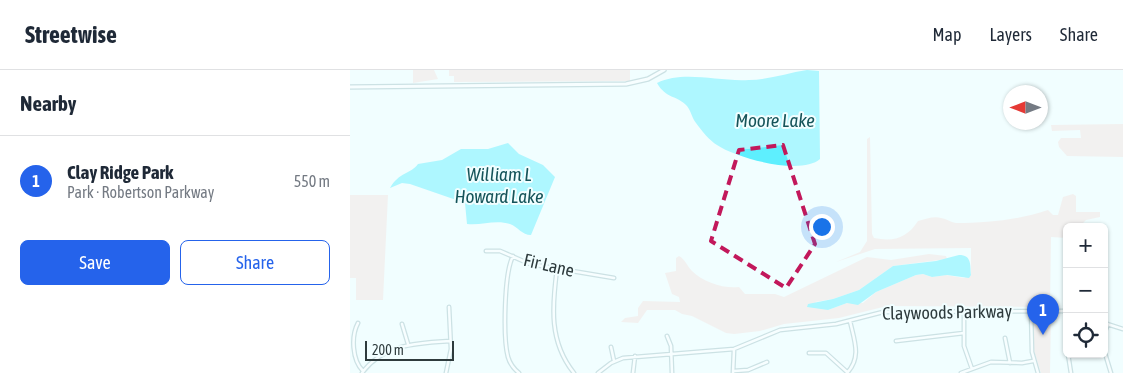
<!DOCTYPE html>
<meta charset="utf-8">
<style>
:root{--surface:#fff;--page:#f6f6f7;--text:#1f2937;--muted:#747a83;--line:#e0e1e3;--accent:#2563eb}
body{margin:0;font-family:"Asap Condensed",sans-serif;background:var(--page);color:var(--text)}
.controls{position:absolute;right:15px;bottom:15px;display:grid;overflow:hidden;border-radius:8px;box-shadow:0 1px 4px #0004}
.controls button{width:45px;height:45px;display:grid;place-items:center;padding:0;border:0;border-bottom:1px solid var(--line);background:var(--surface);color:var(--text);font:25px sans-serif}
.compass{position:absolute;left:653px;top:15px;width:45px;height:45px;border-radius:50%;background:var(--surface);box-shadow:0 1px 4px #0004;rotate:270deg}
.scale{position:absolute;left:15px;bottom:12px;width:89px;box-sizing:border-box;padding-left:5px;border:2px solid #2e3b3d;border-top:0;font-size:14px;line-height:18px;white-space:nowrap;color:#2e3b3d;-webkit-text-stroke:4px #f1feff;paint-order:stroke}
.you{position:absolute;left:471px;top:156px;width:18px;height:18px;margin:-12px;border:4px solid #fff;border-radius:50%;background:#1a73e8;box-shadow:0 0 0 8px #1a73e833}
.badge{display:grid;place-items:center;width:32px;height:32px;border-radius:50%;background:var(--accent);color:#fff;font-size:16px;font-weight:700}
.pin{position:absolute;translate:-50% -41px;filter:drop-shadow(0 1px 2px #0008)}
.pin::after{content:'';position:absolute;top:26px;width:18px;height:15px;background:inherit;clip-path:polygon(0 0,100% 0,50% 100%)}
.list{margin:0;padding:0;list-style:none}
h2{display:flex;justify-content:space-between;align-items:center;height:65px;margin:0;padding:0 20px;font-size:21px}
h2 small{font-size:16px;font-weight:400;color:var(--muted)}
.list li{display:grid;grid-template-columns:32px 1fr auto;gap:15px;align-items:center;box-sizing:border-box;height:90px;padding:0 20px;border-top:1px solid var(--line)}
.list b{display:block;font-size:19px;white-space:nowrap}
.list p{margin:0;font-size:16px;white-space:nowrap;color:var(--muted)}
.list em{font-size:16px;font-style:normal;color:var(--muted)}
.actions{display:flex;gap:10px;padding:15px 20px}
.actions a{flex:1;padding:11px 0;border:1px solid var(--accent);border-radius:8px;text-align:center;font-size:18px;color:var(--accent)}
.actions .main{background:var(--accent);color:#fff}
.icon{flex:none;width:28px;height:28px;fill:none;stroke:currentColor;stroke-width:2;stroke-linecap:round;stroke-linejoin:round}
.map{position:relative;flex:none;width:773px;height:303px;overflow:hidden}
header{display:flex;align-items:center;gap:30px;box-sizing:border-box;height:70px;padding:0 25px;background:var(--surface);border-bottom:1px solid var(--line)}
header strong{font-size:24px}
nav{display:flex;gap:28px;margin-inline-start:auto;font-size:18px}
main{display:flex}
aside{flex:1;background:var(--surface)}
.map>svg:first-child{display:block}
.green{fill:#f4e3de}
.water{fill:#5eeffe}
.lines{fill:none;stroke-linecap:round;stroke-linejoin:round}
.street-casing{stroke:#a0c0c4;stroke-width:5}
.secondary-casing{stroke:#a0c0c4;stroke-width:5.5}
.street{stroke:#fff;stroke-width:2.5}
.secondary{stroke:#fff;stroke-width:3}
.marked{fill:none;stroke:#c2185b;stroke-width:4;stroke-dasharray:10 6;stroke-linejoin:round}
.labels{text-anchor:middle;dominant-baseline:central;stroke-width:4;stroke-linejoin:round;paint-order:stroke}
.street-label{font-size:18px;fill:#2e3b3d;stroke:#f1feff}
.water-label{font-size:19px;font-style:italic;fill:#15545a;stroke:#f1feff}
</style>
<header>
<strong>Streetwise</strong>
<nav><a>Map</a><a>Layers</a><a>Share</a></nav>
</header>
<main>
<aside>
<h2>Nearby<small></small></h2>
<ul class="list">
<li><span class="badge">1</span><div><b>Clay Ridge Park</b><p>Park · Robertson Parkway</p></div><em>550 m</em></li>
</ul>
<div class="actions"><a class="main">Save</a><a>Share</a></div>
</aside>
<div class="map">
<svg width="773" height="303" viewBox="0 0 773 303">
<rect width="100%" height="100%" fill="#f1feff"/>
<path class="green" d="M 63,0 L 84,0 L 88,9 L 63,13 Z
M 99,0 L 280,0 L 280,11 L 104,12 L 104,6 L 99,6 Z
M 773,54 L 773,87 L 717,86 L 709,77 L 708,72 L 711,68 L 731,68 L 730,60 L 702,61 L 701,55 Z
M 520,67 L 522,164 L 524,168 C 544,172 557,168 568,151 C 576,149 584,146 591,148 C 597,149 600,152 606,153 C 638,153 668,150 698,140 L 703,145 L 708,145 L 713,127 L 723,124 L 726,126 L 726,142 L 750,142 L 750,147 L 736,150 L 729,157 L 717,157 L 717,168 L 701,167 L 700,237 L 537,236 L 489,248 L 434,254 L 410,261 L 384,264 L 376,263 L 342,246 L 332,244 L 325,240 L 297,240 L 288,253 L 271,252 L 275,248 L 288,246 L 288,238 L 293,231 L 330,232 L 329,227 L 322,224 L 315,203 L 326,201 L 326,188 L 329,186 C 335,189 337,196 342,201 C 353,212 374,219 389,217 L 395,224 L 425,224 L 434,227 L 517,187 L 541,190 L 579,184 L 596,186 L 597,189 L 543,196 L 509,220 L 483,229 L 465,232 L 478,240 L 497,233 L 513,233 L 526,222 L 566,205 L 573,204 L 582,207 L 596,205 L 614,208 L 621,205 L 621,178 L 525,179 L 486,192 L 510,182 L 517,171 L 517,69 Z
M 0,125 L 38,125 L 33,230 L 6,230 L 6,208 L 0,208 Z
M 687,244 L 701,244 L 700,303 L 691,303 L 684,281 L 684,249 Z"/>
<path class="water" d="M 457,0 L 469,1 L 470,89 C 451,106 386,88 367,75 C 360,71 351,60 346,53 C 342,48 341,41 337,36 C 327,25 316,29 307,13 C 334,0 368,12 399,10 C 418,10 437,3 457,0 Z
M 158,73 L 169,84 L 193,95 L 205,107 L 181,165 C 172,165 168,157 160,154 C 145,149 131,156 117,154 L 115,133 L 60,114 L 52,113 L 40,118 C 49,102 61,104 68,94 L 92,90 L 111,79 L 138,79 Z
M 609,185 C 622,185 620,195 621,205 L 619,208 L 597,205 L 582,207 L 573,204 L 566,205 L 526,222 L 508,235 L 497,233 L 478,240 L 457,237 L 458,234 L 483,229 L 509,220 L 543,196 L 586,191 Z"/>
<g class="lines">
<g class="street-casing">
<path id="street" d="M 136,181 L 150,181 L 180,194 L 264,208
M 163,186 C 154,203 153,268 158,287 C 160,294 164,299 169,303
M 207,199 C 202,237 199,272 224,303
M 614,240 L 614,276 L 622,299
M 681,241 L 682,282 L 688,303
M 8,253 C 1,266 2,290 13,301
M 754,253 L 773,259
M 52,254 L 58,274
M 754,264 L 758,254
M 317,266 L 321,276 L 322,303
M 655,268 L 660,293
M 546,271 L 614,263
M 261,277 L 264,291
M 754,280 L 761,303
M 459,283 L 476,283 L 497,302
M 718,284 L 721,303
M 384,301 L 398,300 L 417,292
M 12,303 C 33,274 67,273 100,271
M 96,303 L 101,279 L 99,237
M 248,303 L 261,293 L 273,288 L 384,279 L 430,260 L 486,254 L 533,242 L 717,241
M 283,303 L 285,286
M 383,303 L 384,280
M 497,303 C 512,287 504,270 500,251
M 611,303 L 641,292 L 672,293 L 683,291"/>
</g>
<g class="secondary-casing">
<path id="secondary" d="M 0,17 L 276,14 L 298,9 L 314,0"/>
</g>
<use href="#street" class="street"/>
<use href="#secondary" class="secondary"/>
</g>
<path d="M0 0H773V303H0ZM 433,75 L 465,174 L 436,218 L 361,171 L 389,80 Z" fill="#f1feff" fill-opacity=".55" fill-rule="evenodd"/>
<path class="marked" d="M 433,75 L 465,174 L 436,218 L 361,171 L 389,80 Z"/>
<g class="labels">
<g class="street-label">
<text transform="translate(199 195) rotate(13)">Fir Lane</text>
<text transform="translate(597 242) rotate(-1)">Claywoods Parkway</text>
</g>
<g class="water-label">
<text x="425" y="50">Moore Lake</text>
<text x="149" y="104">William L<tspan x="149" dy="22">Howard Lake</tspan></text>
</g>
</g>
</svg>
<div class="controls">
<button>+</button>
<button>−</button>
<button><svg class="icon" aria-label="locate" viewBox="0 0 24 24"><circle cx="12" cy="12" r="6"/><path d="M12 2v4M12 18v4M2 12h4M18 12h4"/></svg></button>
</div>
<svg class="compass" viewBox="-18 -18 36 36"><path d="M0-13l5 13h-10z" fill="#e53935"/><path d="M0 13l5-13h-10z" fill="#747a83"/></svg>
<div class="scale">200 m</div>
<div class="you"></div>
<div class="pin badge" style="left:693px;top:265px">1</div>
</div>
</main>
